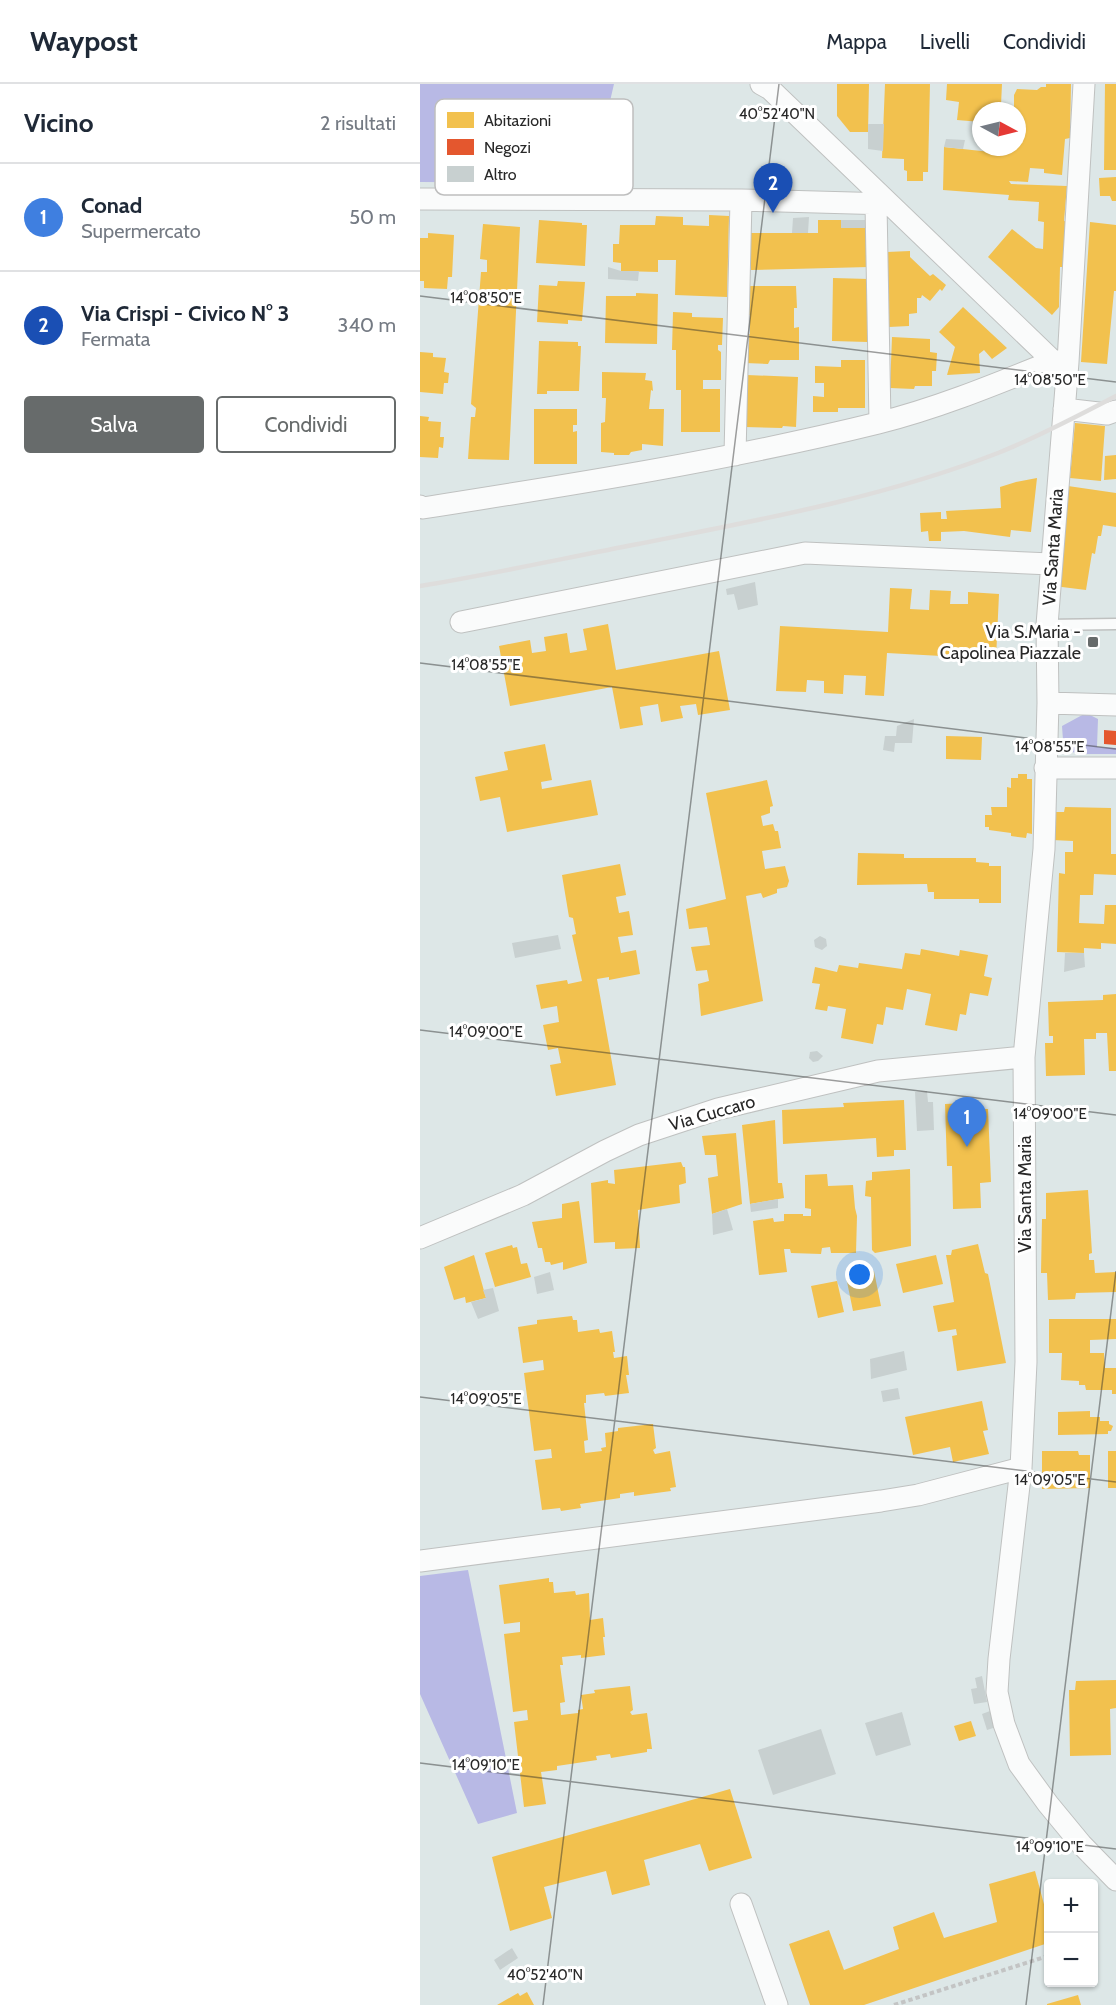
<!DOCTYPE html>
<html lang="it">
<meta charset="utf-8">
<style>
:root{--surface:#fff;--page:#f2f2f3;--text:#1f2937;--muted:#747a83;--line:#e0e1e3;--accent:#676b6b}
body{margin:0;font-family:Cabin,sans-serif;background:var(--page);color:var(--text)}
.controls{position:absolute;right:18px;bottom:18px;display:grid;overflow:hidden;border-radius:6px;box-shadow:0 2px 4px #0004}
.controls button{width:54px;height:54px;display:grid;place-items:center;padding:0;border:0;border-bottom:2px solid var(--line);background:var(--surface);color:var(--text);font:30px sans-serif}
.compass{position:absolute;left:552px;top:18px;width:54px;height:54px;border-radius:50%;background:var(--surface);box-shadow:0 2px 4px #0004;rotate:97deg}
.you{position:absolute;left:440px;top:1191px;width:21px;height:21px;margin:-15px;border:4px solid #fff;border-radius:50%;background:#1a73e8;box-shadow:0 0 0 9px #1a73e833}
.badge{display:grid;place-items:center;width:39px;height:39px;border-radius:50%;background:var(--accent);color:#fff;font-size:20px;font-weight:700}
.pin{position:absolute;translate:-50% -50px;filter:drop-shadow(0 2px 3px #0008)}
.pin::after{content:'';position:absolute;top:32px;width:21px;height:18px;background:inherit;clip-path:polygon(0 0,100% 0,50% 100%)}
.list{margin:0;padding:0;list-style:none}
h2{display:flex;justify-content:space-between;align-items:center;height:78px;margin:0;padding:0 24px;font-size:26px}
h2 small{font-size:20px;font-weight:400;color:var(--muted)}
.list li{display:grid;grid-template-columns:39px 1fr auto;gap:18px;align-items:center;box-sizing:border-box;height:108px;padding:0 24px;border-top:2px solid var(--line)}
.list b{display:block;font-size:22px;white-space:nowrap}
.list p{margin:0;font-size:20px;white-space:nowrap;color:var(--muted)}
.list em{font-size:20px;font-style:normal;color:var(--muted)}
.actions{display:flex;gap:12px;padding:18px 24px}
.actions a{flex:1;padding:14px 0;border:2px solid var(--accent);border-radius:6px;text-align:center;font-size:21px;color:var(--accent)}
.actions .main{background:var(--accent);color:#fff}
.map{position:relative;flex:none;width:696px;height:1921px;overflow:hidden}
header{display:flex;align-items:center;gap:36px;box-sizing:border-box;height:84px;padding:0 30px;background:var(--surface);border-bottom:2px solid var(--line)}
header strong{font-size:28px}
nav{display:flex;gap:33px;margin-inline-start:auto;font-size:21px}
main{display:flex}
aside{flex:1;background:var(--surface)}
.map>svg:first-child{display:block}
.green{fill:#b8b9e5}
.homes{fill:#f2c14e}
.shops{fill:#e4572e}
.building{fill:#c8d0d0}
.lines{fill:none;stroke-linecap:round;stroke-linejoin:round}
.service-casing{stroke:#bfc1c0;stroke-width:13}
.minor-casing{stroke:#bfc1c0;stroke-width:23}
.path{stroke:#c3c4c4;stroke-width:4;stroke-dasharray:4.5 3;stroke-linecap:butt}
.service{stroke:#fafbfb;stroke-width:10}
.minor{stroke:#fafbfb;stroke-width:21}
.rail{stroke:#dedddc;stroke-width:4.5}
.ticks{fill:none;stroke:#282828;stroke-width:1.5;stroke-opacity:0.45}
.poi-dot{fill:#676b6b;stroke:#fff;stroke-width:2}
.labels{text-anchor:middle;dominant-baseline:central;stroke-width:6;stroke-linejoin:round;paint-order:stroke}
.street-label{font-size:18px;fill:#282828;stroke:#fff}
.poi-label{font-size:18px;fill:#282828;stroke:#fff;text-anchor:end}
.key{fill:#fff;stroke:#bebebe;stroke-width:1.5}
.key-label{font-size:16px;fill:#282828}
.ticks-label{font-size:15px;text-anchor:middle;fill:#282828;stroke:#fff;stroke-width:6;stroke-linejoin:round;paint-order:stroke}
</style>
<header>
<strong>Waypost</strong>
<nav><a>Mappa</a><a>Livelli</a><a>Condividi</a></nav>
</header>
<main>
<aside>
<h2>Vicino<small>2 risultati</small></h2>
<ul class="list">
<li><span class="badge" style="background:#3f7fe0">1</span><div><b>Conad</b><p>Supermercato</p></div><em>50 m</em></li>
<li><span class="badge" style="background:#1a4fb4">2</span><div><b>Via Crispi - Civico N° 3</b><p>Fermata</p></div><em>340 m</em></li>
</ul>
<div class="actions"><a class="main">Salva</a><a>Condividi</a></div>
</aside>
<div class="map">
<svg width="696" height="1921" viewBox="0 0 696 1921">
<rect width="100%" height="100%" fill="#dde7e7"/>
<path class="green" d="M 0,0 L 194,0 L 171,99 L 0,98 Z
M 666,629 L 678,635 L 677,663 L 696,664 L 696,670 L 662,670 L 647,667 L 643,656 L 642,642 Z
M 48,1486 L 97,1729 L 58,1740 L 0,1610 L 0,1492 Z"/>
<path class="homes" d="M 417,0 L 449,0 L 448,48 L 430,48 L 417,32 Z
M 465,0 L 510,0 L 508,88 L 503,88 L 503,97 L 487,97 L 487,87 L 484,86 L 484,75 L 462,74 Z
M 527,0 L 582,0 L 581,21 L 586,22 L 586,27 L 561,27 L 561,38 L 537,36 L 539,18 L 526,16 Z
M 626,0 L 651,0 L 650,54 L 645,55 L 642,91 L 624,89 L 624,85 L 610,84 L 608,98 L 589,97 L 591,100 L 647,102 L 644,137 L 649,138 L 646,183 L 640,183 L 639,223 L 632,231 L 568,173 L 592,145 L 616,164 L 623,165 L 624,138 L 618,137 L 619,118 L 588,116 L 589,111 L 523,106 L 524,63 L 580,69 L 580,63 L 597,63 L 599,34 L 597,32 L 597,27 L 594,27 L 594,11 L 597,5 L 617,6 L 621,3 L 626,3 Z
M 685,0 L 696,0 L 696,86 L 684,86 Z
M 696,93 L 696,117 L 692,117 L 690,112 L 680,112 L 679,94 Z
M 289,131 L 309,132 L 307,213 L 255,211 L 256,176 L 238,176 L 238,188 L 201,187 L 201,179 L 193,178 L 193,160 L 199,160 L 200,141 L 235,141 L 236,132 L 263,133 L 263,141 L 289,142 Z
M 119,136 L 162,139 L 162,141 L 167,141 L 165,182 L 116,179 Z
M 398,136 L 421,136 L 421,144 L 449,144 L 449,183 L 331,186 L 331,149 L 398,149 Z
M 670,138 L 696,141 L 696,207 L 694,207 L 687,280 L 661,278 Z
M 63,140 L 100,143 L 89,376 L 48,375 L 51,333 L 55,333 L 56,324 L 51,320 L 61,188 L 67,188 L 67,176 L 60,175 Z
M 8,149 L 34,151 L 32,193 L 28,193 L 27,205 L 4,204 L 4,197 L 0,197 L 0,154 L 8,154 Z
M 490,167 L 490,173 L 510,192 L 513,190 L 526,201 L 522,207 L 520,205 L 510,217 L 502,211 L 501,214 L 497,214 L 497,229 L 489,230 L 489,242 L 469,243 L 469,239 L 464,238 L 467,168 Z
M 413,194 L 449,195 L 448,258 L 412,257 Z
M 138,197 L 165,198 L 162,237 L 148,236 L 148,240 L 117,238 L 119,201 L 137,202 Z
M 327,202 L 376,202 L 377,224 L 374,224 L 374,244 L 379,243 L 379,276 L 350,276 L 348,280 L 325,279 L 326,251 L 330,250 L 330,231 L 327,230 Z
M 216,209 L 238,210 L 237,260 L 185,259 L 186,212 L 216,212 Z
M 543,223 L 587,264 L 572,275 L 564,266 L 559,270 L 560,289 L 527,291 L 535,263 L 519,248 Z
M 253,228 L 272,229 L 272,233 L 303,234 L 302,261 L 298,261 L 298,266 L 301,268 L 301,296 L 283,296 L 283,305 L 300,305 L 300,348 L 261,348 L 261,306 L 256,306 L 256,266 L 252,266 Z
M 472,253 L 510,255 L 510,268 L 517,269 L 516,287 L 512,287 L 512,302 L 495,302 L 494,305 L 470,304 Z
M 119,257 L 158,258 L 158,262 L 161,262 L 159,307 L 127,307 L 127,310 L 117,310 Z
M 0,268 L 13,269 L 13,273 L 26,274 L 24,288 L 29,289 L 28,299 L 24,299 L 23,310 L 0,308 Z
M 421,276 L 445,276 L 445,324 L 418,324 L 418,328 L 393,328 L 393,312 L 404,313 L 404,299 L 395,299 L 395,282 L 421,283 Z
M 182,288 L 226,289 L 225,296 L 232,297 L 233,307 L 231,306 L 229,325 L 244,325 L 243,362 L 222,360 L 222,366 L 211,368 L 209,371 L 194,371 L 194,369 L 181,368 L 181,339 L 185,338 L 186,314 L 182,314 Z
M 327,291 L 378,293 L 376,343 L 363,342 L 362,344 L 325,343 Z
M 114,325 L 157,325 L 157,341 L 153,341 L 153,348 L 157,347 L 157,380 L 114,380 Z
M 0,332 L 9,333 L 8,337 L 21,338 L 20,353 L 24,353 L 23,364 L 19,363 L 18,374 L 0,373 Z
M 655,339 L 685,342 L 681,397 L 650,394 Z
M 696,371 L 696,395 L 684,396 L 685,372 Z
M 617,394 L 611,448 L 591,446 L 590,453 L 544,447 L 521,448 L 521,457 L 509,457 L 508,447 L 501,448 L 500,429 L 521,428 L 521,435 L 527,435 L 526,427 L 581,424 L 580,403 L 596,398 Z
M 648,402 L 696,409 L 696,443 L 683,441 L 681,452 L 678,452 L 675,470 L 672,469 L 666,506 L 634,502 Z
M 470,504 L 492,505 L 490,525 L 509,526 L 510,506 L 531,507 L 530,520 L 548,520 L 548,508 L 579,510 L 576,575 L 467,569 L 464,612 L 445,611 L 446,592 L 424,591 L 423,610 L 404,609 L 404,597 L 387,596 L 386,608 L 356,607 L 360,542 L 468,548 Z
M 188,540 L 196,586 L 299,567 L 310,626 L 278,631 L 276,620 L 260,622 L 263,634 L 241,638 L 238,620 L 220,623 L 223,641 L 200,645 L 192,603 L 90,622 L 79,562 L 110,556 L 112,569 L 126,567 L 124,553 L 147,549 L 150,569 L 167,566 L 163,545 Z
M 526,652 L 562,653 L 561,676 L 526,675 Z
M 125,660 L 132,696 L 121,698 L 122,705 L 171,696 L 178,731 L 87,748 L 80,713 L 60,717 L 55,693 L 88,686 L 84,668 Z
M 598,690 L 607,690 L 607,695 L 612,695 L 612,750 L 607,749 L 606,754 L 591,752 L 591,749 L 569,746 L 569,743 L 565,743 L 565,731 L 572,731 L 571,723 L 587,723 L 587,703 L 591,704 L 591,694 L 598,694 Z
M 347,696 L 353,722 L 350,723 L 350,729 L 341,732 L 343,742 L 353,740 L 355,747 L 358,747 L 361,764 L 342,767 L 345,785 L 365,782 L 369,797 L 367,803 L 357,805 L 357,809 L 343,814 L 341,809 L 326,812 L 343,917 L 281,932 L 278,900 L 289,897 L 287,886 L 276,887 L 271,863 L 290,861 L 287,843 L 269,845 L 266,825 L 306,815 L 286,709 Z
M 645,723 L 691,724 L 691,770 L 696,770 L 696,791 L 674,790 L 673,811 L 660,811 L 659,839 L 684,840 L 685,821 L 696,821 L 696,860 L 681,859 L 681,865 L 664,864 L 664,869 L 637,868 L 639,789 L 645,790 L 645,768 L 653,768 L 653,757 L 632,756 L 633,728 L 644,728 Z
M 438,769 L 484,770 L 484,774 L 556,774 L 556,778 L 569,779 L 569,782 L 581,782 L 581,819 L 559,819 L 559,815 L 514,815 L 514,808 L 508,808 L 507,800 L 437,801 Z
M 200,780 L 206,811 L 196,813 L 199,829 L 209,827 L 213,851 L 198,853 L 201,869 L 216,866 L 220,890 L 189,896 L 189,893 L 177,895 L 196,1001 L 136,1012 L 130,981 L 141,979 L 138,964 L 128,966 L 123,941 L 139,938 L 137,922 L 121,925 L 116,901 L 147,896 L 148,900 L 162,897 L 152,851 L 156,850 L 153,834 L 149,833 L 142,791 Z
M 501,865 L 539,872 L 540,866 L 568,871 L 564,892 L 572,894 L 568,912 L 550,909 L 546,931 L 540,930 L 537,947 L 505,941 L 511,910 L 487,905 L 483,926 L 466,923 L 463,941 L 457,940 L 453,960 L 421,954 L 426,925 L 408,922 L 407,927 L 395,925 L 400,900 L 392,899 L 395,883 L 417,888 L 419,881 L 438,884 L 439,879 L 482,885 L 485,869 L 500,871 Z
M 696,910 L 696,987 L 689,987 L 687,949 L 676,949 L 676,955 L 664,955 L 665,991 L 626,992 L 625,959 L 633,959 L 633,952 L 629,952 L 628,918 L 683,916 L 683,911 Z
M 484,1016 L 486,1066 L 474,1066 L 474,1072 L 457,1073 L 456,1054 L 363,1060 L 362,1026 L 424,1023 L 423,1019 Z
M 545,1019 L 545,1025 L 568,1025 L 571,1098 L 560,1099 L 561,1124 L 533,1125 L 532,1082 L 527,1082 L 525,1020 Z
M 355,1036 L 358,1099 L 362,1099 L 364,1114 L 330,1120 L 322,1041 Z
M 316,1049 L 322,1120 L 292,1130 L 288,1094 L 298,1092 L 296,1071 L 285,1071 L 282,1052 Z
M 261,1078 L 263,1083 L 265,1083 L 266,1099 L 259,1101 L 260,1119 L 218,1126 L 220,1164 L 195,1165 L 195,1158 L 174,1159 L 171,1099 L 188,1096 L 188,1099 L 195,1100 L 194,1086 Z
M 490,1085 L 491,1162 L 455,1169 L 452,1166 L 451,1113 L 445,1112 L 446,1097 L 452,1096 L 452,1088 Z
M 407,1090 L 408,1102 L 433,1101 L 435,1124 L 437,1132 L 436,1169 L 411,1169 L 410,1163 L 402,1164 L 401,1170 L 371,1169 L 370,1165 L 364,1165 L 367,1188 L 339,1191 L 333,1137 L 353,1134 L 354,1138 L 364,1137 L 364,1130 L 383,1130 L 383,1132 L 391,1132 L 391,1125 L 385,1124 L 385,1091 Z
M 668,1106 L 672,1169 L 669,1170 L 669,1176 L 674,1176 L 675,1189 L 696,1188 L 696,1208 L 656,1209 L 655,1215 L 628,1216 L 627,1189 L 621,1189 L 622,1135 L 626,1135 L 626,1109 Z
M 159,1117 L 167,1179 L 143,1186 L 143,1178 L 131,1181 L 130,1178 L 125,1178 L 122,1164 L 118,1164 L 112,1138 L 142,1134 L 142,1120 Z
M 558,1160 L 565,1189 L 568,1190 L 586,1279 L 537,1287 L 532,1252 L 537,1251 L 536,1245 L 518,1248 L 513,1222 L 534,1218 L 526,1171 L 531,1171 L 532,1166 Z
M 92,1161 L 93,1164 L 97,1163 L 101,1180 L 107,1179 L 111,1193 L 75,1203 L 65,1169 Z
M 54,1171 L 66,1214 L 46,1219 L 45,1213 L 34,1216 L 24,1183 Z
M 516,1171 L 523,1200 L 483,1209 L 476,1180 Z
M 454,1187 L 461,1222 L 433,1227 L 426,1193 Z
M 417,1197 L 424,1228 L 398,1234 L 391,1202 Z
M 152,1232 L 153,1236 L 157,1236 L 158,1248 L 179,1245 L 180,1249 L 192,1247 L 195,1268 L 193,1268 L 194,1274 L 207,1272 L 209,1291 L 206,1291 L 209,1309 L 185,1312 L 184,1309 L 166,1311 L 166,1319 L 164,1319 L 168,1356 L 164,1357 L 165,1369 L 182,1367 L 181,1364 L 186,1363 L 185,1349 L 198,1347 L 198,1344 L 233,1340 L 236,1364 L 233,1366 L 235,1370 L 250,1367 L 256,1403 L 250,1404 L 251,1407 L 214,1412 L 214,1408 L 200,1410 L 200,1414 L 160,1420 L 161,1424 L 141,1427 L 140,1424 L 122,1426 L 115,1376 L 132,1374 L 131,1365 L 114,1367 L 104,1289 L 124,1286 L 123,1276 L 103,1279 L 98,1243 L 117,1240 L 117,1236 Z
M 629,1235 L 696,1235 L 696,1255 L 670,1256 L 670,1269 L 684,1269 L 685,1284 L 696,1284 L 696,1310 L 692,1310 L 692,1306 L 666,1306 L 665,1301 L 659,1301 L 659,1297 L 641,1296 L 642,1269 L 629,1269 Z
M 562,1317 L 568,1346 L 563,1347 L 569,1370 L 533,1378 L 530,1363 L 493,1371 L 485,1333 Z
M 670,1327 L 670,1333 L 680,1333 L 680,1337 L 689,1337 L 689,1340 L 693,1342 L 691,1347 L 688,1347 L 688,1350 L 638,1351 L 638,1328 Z
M 622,1367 L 658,1367 L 659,1371 L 670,1371 L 670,1404 L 622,1405 Z
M 688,1367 L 696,1367 L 696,1404 L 688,1404 Z
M 129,1494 L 129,1498 L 133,1498 L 134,1509 L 155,1507 L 156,1511 L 169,1509 L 170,1536 L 183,1534 L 185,1553 L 183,1553 L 185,1571 L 161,1574 L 161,1571 L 142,1573 L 143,1581 L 140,1581 L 145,1618 L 140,1619 L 141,1631 L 158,1629 L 158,1626 L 163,1625 L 161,1611 L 175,1609 L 174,1606 L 210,1602 L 213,1626 L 210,1628 L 212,1631 L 227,1629 L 232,1665 L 227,1665 L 227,1668 L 191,1674 L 190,1670 L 176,1672 L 177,1676 L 137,1682 L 137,1686 L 121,1688 L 126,1720 L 104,1723 L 94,1638 L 108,1636 L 107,1626 L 93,1628 L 84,1550 L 100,1548 L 100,1538 L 84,1540 L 79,1501 Z
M 696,1596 L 696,1624 L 690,1625 L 691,1671 L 650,1672 L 649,1606 L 655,1606 L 656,1597 Z
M 551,1637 L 556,1652 L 539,1657 L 534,1642 Z
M 310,1705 L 332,1774 L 289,1787 L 280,1760 L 224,1776 L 230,1801 L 192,1811 L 186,1787 L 124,1803 L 132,1834 L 90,1847 L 72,1773 Z
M 615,1787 L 628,1835 L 628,1859 L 444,1921 L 390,1921 L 369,1860 L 409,1846 L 424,1886 L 479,1865 L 473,1843 L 514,1828 L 524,1854 L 577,1838 L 569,1800 Z
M 107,1908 L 114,1921 L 77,1921 L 98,1909 L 100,1912 Z
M 658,1911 L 661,1921 L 627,1921 L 627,1920 Z"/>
<path class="shops" d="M 684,646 L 696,647 L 696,661 L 684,660 Z"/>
<path class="building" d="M 448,40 L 464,40 L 463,67 L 448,65 Z
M 526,55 L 545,56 L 543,65 L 524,63 Z
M 389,133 L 388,149 L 372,149 L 373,134 Z
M 421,136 L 449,136 L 449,144 L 421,144 Z
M 188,183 L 201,187 L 219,187 L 218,197 L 188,195 Z
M 335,498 L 338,521 L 318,526 L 314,510 L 307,511 L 306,505 Z
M 494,635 L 492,659 L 475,659 L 474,668 L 463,666 L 465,652 L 476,652 L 477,642 Z
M 138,851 L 141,865 L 95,874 L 92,859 Z
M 400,852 L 406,855 L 407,862 L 402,866 L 395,863 L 394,856 Z
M 645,869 L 664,869 L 665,883 L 644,888 Z
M 397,967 L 403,972 L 398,977 L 393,978 L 389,974 L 390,968 Z
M 507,1007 L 508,1018 L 513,1018 L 514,1046 L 497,1047 L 495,1008 Z
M 358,1115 L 358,1124 L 331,1128 L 330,1120 Z
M 307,1125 L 313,1146 L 293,1151 L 292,1130 Z
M 130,1188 L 134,1206 L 117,1210 L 114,1193 Z
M 73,1204 L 79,1227 L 58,1235 L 51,1218 L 66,1214 L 63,1206 Z
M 484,1267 L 487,1286 L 451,1295 L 450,1275 Z
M 478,1304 L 480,1315 L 463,1318 L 461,1307 Z
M 562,1592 L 567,1618 L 554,1620 L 551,1605 L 557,1604 L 555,1594 Z
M 570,1627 L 576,1643 L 567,1646 L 562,1630 Z
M 482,1628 L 491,1661 L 456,1672 L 445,1639 Z
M 401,1645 L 416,1690 L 353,1711 L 338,1666 Z
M 92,1864 L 98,1874 L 80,1886 L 74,1876 Z"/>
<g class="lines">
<g class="service-casing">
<path id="service" d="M 627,541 L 696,540"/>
</g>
<g class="minor-casing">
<path id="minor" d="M 341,0 L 350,5 L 633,277 L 644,277
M 664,0 L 648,278 L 627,541 L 628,619 L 624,765 L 604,973 L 606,1278 L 601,1384 L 579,1575 L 577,1608 L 584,1640 L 599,1680 L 628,1720 L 661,1760 L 696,1796
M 0,115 L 321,116 L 469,120
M 456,120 L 460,338
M 644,325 L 687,330 L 696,327
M 315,371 L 321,116
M 0,422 L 3,424 C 156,400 308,376 458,339 C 518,324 576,300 633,277
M 41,538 L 385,469 L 631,480
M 628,619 L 696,621
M 625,684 L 696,684
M 0,1154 L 103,1111 L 185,1067 L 219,1051 L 298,1025 L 458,987 L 604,973
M 0,1477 L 461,1417 L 498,1411 L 601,1384
M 321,1820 L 357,1921"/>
</g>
<path class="path" d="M 474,1921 L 628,1872"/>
<use href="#service" class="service"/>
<use href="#minor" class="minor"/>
<path class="rail" d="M 0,502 C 73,490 145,474 218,460 C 339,436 462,414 578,369 C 618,353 658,332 696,312"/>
</g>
<path class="ticks" d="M 0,212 L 696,298M 0,579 L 696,665M 0,946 L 696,1031M 0,1313 L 696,1398M 0,1679 L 696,1765M 123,1921 L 359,0M 606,1921 L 696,1187"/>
<rect class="poi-dot" x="667" y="552" width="12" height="12" rx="3"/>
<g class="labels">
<g class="street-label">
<text transform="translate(633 463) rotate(-86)">Via Santa Maria</text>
<text transform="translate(292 1029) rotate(-16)">Via Cuccaro</text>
<text transform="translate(605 1110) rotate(-90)">Via Santa Maria</text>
</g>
<g class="poi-label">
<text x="661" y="548">Via S.Maria -<tspan x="661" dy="21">Capolinea Piazzale</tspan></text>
</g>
</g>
<rect x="15" y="15" width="198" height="96" rx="9" class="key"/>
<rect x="27" y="28" width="27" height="16" fill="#f2c14e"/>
<rect x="27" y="55" width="27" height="16" fill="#e4572e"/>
<rect x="27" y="82" width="27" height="16" fill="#c8d0d0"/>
<g class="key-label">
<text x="64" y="42">Abitazioni</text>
<text x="64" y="69">Negozi</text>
<text x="64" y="96">Altro</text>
</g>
<g class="ticks-label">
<text x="357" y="35">40°52'40"N</text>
<text x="66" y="219">14°08'50"E</text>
<text x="630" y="301">14°08'50"E</text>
<text x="66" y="586">14°08'55"E</text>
<text x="630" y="668">14°08'55"E</text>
<text x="66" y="953">14°09'00"E</text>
<text x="630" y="1035">14°09'00"E</text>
<text x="66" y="1320">14°09'05"E</text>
<text x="630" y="1401">14°09'05"E</text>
<text x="66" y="1686">14°09'10"E</text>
<text x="630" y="1768">14°09'10"E</text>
<text x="125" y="1896">40°52'40"N</text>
</g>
</svg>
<div class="controls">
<button>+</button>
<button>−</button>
</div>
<svg class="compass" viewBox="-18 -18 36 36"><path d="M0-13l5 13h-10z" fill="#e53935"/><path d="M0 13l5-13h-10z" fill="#747a83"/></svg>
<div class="you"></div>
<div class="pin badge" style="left:547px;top:1063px;background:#3f7fe0">1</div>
<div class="pin badge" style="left:353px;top:129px;background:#1a4fb4">2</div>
</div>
</main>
